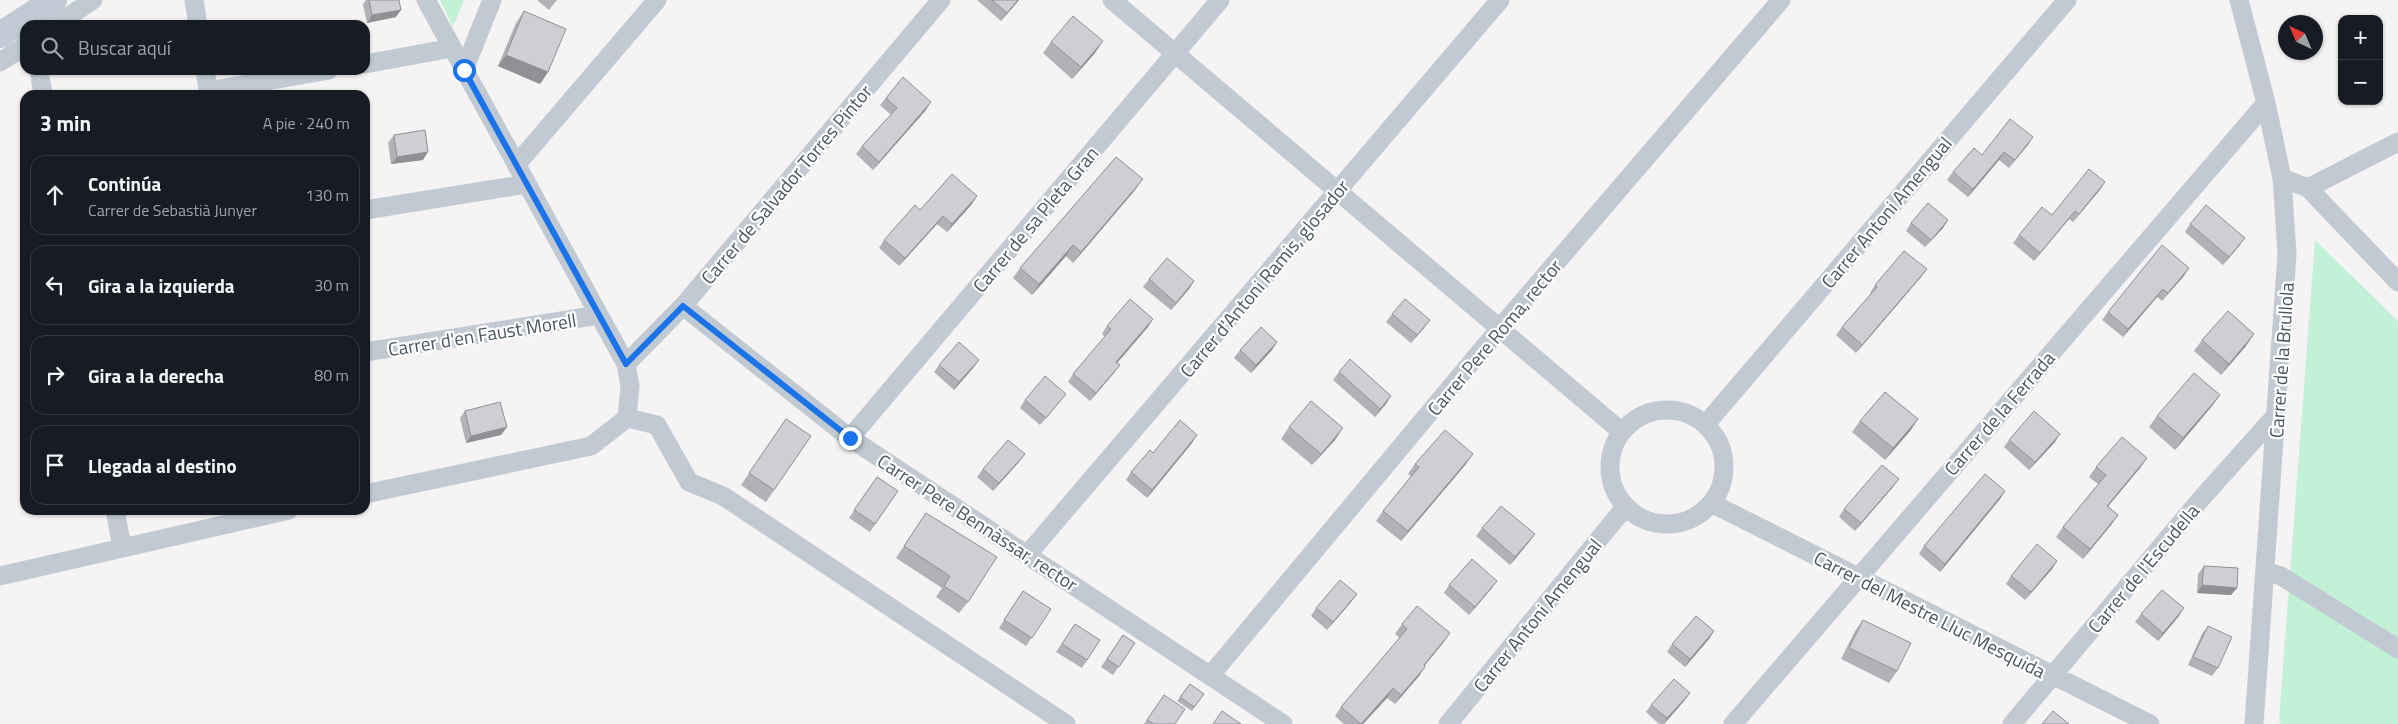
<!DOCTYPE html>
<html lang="es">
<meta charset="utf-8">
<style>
:root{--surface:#171b24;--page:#242831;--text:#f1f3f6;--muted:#9ea1a6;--line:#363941}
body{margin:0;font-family:"Titillium Web",sans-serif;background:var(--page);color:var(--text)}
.controls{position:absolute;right:15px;top:15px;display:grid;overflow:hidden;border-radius:10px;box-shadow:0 1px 4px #0004}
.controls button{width:45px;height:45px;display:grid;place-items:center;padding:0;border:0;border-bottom:1px solid var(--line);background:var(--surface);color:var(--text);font:25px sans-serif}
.compass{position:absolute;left:2278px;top:15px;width:45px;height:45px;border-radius:50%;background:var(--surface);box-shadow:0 1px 4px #0004;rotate:316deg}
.stop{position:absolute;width:15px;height:15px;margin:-11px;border:4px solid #1a73e8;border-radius:50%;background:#fff}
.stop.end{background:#1a73e8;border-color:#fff;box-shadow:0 1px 5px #0008}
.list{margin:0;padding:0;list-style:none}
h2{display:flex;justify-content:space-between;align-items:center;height:65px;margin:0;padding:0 20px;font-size:21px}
h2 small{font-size:16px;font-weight:400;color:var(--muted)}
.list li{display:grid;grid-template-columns:32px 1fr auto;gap:15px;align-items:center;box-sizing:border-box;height:80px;margin:0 10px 10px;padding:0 10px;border:1px solid var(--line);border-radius:15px}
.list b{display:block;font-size:19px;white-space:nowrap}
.list p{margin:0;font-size:16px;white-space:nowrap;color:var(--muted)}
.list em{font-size:16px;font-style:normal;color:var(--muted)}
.icon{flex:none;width:28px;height:28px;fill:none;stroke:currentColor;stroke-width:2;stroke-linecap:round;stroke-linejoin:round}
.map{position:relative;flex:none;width:2398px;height:724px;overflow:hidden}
.search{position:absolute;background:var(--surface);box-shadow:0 1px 4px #0004;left:20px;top:20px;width:350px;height:55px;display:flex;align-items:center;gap:12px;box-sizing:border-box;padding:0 18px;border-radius:15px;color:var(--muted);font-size:19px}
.panel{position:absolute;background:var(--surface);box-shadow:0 1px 4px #0004;left:20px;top:90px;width:350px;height:425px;border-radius:15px}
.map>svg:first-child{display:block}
.green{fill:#c3f1d5}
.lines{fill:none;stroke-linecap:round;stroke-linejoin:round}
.street{stroke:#c1cad2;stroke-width:19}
.secondary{stroke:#c1cbd6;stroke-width:26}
.wall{fill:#b0b2b7}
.shaded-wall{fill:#909195}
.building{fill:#cdcfd5;stroke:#909195}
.route{stroke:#1a73e8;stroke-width:6}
.labels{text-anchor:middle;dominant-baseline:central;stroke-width:4.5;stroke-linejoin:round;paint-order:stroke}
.street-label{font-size:19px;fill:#4a5661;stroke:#fff}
</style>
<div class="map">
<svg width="2398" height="724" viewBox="0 0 2398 724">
<rect width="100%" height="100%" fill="#f5f3f3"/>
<path class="green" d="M 440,0 L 464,0 L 453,27 Z
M 2315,240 L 2398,321 L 2398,724 L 2281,724 L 2279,721 Z"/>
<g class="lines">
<path class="street" d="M 194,0 L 198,25
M 426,0 L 626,364 L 630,386 L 627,418
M 1112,0 L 1622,432
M 2239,0 L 2266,103 L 2282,178 L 2287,254 L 2254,724
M 56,25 L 93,0
M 0,62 L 25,46
M 365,64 L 452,48
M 39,70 L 43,95
M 205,70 L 209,95
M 464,70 L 492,0
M 208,91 L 329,70
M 516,165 L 657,0
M 2282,178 L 2308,188 L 2398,282
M 2308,188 L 2398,142
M 365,210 L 527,184
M 683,306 L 850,438 L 1283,724
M 365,352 L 599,315
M 626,364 L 683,306 L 941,0
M1610 467a57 57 0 1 1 114 0a57 57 0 1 1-114 0Z
M 627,418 L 657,425 L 689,482 L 723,496 L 1066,724
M 1706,424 L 2067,0
M 850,438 L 1220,0
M 365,494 L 591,446 L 627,418
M 1711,503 L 2150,724
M 115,510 L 122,547
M 1027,555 L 1500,0
M 2266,571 L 2281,576 L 2398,649
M 0,576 L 289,510
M 1210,676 L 1500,328 L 1781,0
M 1448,724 L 1626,506
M 1733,724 L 2266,103
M 2012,724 L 2200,500 L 2277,414"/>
<path class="secondary" d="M 0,35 L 54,0"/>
</g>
<path class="wall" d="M 366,0 L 399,0 L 396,17 L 367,23 L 363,4 Z
M 537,0 L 557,0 L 549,10 Z
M 977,0 L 1019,0 L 1001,21 Z
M 524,11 L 548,72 L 540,84 L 498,66 L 516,23 Z
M 1051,42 L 1095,53 L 1072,79 L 1043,53 Z
M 886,98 L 926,110 L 873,170 L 856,154 L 862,146 L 891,115 L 880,105 Z
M 394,135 L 423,160 L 391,164 L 388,143 Z
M 2033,137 L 2009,168 L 1999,160 L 1968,197 L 1947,180 L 1953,172 L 1982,155 Z
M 2105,182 L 2073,222 L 2069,219 L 2034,261 L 2013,243 L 2019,235 Z
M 1135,190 L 1073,263 L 1066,256 L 1032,295 L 1013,278 L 1020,268 Z
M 972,204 L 947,232 L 937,224 L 899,266 L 879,248 L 884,240 L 920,210 Z
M 1948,220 L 1943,228 L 1925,247 L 1906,231 L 1911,223 Z
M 2190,224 L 2245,238 L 2239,246 L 2223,265 L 2185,232 Z
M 2189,268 L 2162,301 L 2157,297 L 2123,337 L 2102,320 L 2108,312 Z
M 1927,269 L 1921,277 L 1856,353 L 1836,335 L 1842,327 L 1871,294 L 1870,293 L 1875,285 Z
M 1149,279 L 1194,281 L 1189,289 L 1171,310 L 1143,287 Z
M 1392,314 L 1424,328 L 1411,343 L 1386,322 Z
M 1107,326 L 1148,327 L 1117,363 L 1114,373 L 1090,401 L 1068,382 L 1073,374 L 1105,337 L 1102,334 Z
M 2202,340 L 2246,346 L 2221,375 L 2194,351 Z
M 1240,350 L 1272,350 L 1251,373 L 1234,358 Z
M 979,360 L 973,368 L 954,390 L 934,372 L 939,365 Z
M 1339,372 L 1391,396 L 1375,417 L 1333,380 Z
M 2220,395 L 2212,406 L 2175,450 L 2149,427 L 2157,416 Z
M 1025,400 L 1060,402 L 1040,425 L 1020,408 Z
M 465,411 L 507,427 L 501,435 L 466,443 L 460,418 Z
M 786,419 L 811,436 L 766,502 L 741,485 Z
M 1918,419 L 1910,431 L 1885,460 L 1852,432 L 1860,421 Z
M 1289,427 L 1335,440 L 1312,465 L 1281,439 Z
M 2009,440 L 2055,442 L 2029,470 L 2004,447 Z
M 1192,443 L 1147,498 L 1126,480 L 1131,472 L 1153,453 Z
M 2147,458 L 2140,468 L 2108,506 L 2118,515 L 2111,525 L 2083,559 L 2056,537 L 2063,527 L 2098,484 L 2089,477 L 2096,467 Z
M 1019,462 L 993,491 L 977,477 L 983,469 Z
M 1415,464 L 1466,464 L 1401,541 L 1376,521 L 1383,511 L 1411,476 L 1408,474 Z
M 877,477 L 898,491 L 870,532 L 849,518 Z
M 1899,479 L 1893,487 L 1855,531 L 1839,517 L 1844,509 Z
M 2005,491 L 2000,499 L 1940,572 L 1919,554 L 1924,546 Z
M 926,513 L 968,602 L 959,613 L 936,597 L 942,588 L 896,558 Z
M 1482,528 L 1535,534 L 1529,542 L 1510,565 L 1476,536 Z
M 2057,561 L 2052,569 L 2025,600 L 2006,584 L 2011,576 Z
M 2204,566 L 2237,588 L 2231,595 L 2197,593 L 2198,574 Z
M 1449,585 L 1492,588 L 1469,615 L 1444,593 Z
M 1023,591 L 1051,609 L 1026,646 L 999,628 Z
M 1357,594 L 1351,602 L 1327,630 L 1311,616 L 1316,608 Z
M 2141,614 L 2179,616 L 2158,641 L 2135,622 Z
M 1863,620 L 1897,671 L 1889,683 L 1841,659 L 1855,631 Z
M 1075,624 L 1100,640 L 1082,668 L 1056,652 Z
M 1402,624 L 1443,643 L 1424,666 L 1419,676 L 1395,704 L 1387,698 L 1363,724 L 1344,724 L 1335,716 L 1341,707 L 1400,638 L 1395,634 Z
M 2208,626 L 2218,668 L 2212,676 L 2188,665 L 2202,634 Z
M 1714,631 L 1709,639 L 1685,667 L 1667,652 L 1672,644 Z
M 1123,635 L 1135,643 L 1113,675 L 1101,667 Z
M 1190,684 L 1204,694 L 1192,711 L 1177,701 Z
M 1690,693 L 1684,701 L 1664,724 L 1659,724 L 1646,712 L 1651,705 Z
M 1164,695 L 1175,724 L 1144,724 Z"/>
<path class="shaded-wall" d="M 1018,0 L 1019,0 L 1001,21 L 1007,13 Z
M 401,10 L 396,17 L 367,23 L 372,15 Z
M 1103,41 L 1095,53 L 1072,79 L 1081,67 Z
M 506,55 L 548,72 L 540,84 L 498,66 Z
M 931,102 L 926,110 L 873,170 L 879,162 Z
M 2033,137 L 2028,145 L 2009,168 L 2015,160 Z
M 428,152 L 423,160 L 391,164 L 397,157 Z
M 2004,152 L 1999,160 L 1968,197 L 1973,189 Z
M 1143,179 L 1135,190 L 1073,263 L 1081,252 Z
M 2105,182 L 2100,190 L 2073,222 L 2079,214 Z
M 977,196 L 972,204 L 947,232 L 952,224 Z
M 2075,211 L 2069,219 L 2034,261 L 2040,253 Z
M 943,216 L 937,224 L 899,266 L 905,258 Z
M 1948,220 L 1943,228 L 1925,247 L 1931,240 Z
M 2245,238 L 2239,246 L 2223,265 L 2229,257 Z
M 1073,245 L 1066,256 L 1032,295 L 1039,284 Z
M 2189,268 L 2184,276 L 2162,301 L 2168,293 Z
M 1927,269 L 1921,277 L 1856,353 L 1862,345 Z
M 1194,281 L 1189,289 L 1171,310 L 1176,303 Z
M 2163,289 L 2157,297 L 2123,337 L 2128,329 Z
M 1153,319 L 1148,327 L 1111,370 L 1116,362 Z
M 1430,320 L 1424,328 L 1411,343 L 1417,335 Z
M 2254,334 L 2246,346 L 2221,375 L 2229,364 Z
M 1277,342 L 1272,350 L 1251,373 L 1256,365 Z
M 979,360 L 973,368 L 954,390 L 959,382 Z
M 1120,365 L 1114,373 L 1090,401 L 1096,393 Z
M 2220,395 L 2212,406 L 2175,450 L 2183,438 Z
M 1391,396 L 1386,404 L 1375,417 L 1380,409 Z
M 1918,419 L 1910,431 L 1885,460 L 1893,448 Z
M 507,427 L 501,435 L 466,443 L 471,436 Z
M 1343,428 L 1335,440 L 1312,465 L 1321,454 Z
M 2060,434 L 2055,442 L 2029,470 L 2035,462 Z
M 1197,435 L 1192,443 L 1147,498 L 1152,490 Z
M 1025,454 L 1019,462 L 993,491 L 999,483 Z
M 1473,454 L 1466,464 L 1401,541 L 1408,531 Z
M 2147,458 L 2140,468 L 2100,516 L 2107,506 Z
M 1899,479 L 1893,487 L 1855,531 L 1861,523 Z
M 2005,491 L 2000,499 L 1940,572 L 1945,564 Z
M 2118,515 L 2111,525 L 2083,559 L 2090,549 Z
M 1535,534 L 1529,542 L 1510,565 L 1515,557 Z
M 2057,561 L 2052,569 L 2025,600 L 2031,592 Z
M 1497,581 L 1492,588 L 1469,615 L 1475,607 Z
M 2202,585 L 2237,588 L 2231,595 L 2197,593 Z
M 1357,594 L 1351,602 L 1327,630 L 1333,622 Z
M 2184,608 L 2179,616 L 2158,641 L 2163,633 Z
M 1714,631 L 1709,639 L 1685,667 L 1690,659 Z
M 1450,633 L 1443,643 L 1417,675 L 1424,665 Z
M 1425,667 L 1419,676 L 1395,704 L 1401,695 Z
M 1393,688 L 1387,698 L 1363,724 L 1362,724 Z
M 1690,693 L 1684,701 L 1664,724 L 1667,718 Z"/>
<path class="building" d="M 369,0 L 399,0 L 401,10 L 372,15 Z
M 992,0 L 1018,0 L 1007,13 Z
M 524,11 L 566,29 L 548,72 L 506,55 Z
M 1073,16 L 1103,41 L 1081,67 L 1051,42 Z
M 903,77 L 931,102 L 879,162 L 862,146 L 897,108 L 886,98 Z
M 2010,119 L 2033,137 L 2015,160 L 2004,152 L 1973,189 L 1953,172 L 1974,148 L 1982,155 Z
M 425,130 L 428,152 L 397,157 L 394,135 Z
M 1116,157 L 1143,179 L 1081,252 L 1073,245 L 1039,284 L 1020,268 Z
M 2089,169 L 2105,182 L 2079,214 L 2075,211 L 2040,253 L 2019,235 L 2042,207 L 2052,215 Z
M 952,174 L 977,196 L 952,224 L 943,216 L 905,258 L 884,240 L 915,205 L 920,210 Z
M 1928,203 L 1948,220 L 1931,240 L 1911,223 Z
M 2206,205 L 2245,238 L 2229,257 L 2190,224 Z
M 2162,245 L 2189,268 L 2168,293 L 2163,289 L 2128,329 L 2108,312 Z
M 1904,251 L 1927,269 L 1862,345 L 1842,327 L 1877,287 L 1875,285 Z
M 1167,258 L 1194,281 L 1176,303 L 1149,279 Z
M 1130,299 L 1153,319 L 1116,362 L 1120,365 L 1096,393 L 1073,374 L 1111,329 L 1107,326 Z
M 1405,299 L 1430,320 L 1417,335 L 1392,314 Z
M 2228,311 L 2254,334 L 2229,364 L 2202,340 Z
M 1261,327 L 1277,342 L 1256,365 L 1240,350 Z
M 959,342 L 979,360 L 959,382 L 939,365 Z
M 1350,359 L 1391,396 L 1380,409 L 1339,372 Z
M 2194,373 L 2220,395 L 2183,438 L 2157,416 Z
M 1045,376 L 1066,394 L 1046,418 L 1025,400 Z
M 1885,392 L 1918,419 L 1893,448 L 1860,421 Z
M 1311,401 L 1343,428 L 1321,454 L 1289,427 Z
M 500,402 L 507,427 L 471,436 L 465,411 Z
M 2034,411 L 2060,434 L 2035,462 L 2009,440 Z
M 786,419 L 811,436 L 774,490 L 749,473 Z
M 1180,420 L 1197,435 L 1152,490 L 1131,472 L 1150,450 L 1153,453 Z
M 1445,430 L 1473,454 L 1408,531 L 1383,511 L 1419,467 L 1415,464 Z
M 2122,437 L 2147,458 L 2107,506 L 2118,515 L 2090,549 L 2063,527 L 2106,475 L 2096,467 Z
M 1008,440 L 1025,454 L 999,483 L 983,469 Z
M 1882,465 L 1899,479 L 1861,523 L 1844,509 Z
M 1985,474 L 2005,491 L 1945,564 L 1924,546 Z
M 877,477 L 898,491 L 875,524 L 854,510 Z
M 1501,506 L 1535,534 L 1515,557 L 1482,528 Z
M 926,513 L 997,557 L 968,602 L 944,586 L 950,576 L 904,546 Z
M 2037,544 L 2057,561 L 2031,592 L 2011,576 Z
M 1472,559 L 1497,581 L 1475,607 L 1449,585 Z
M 2204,566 L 2238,568 L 2237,588 L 2202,585 Z
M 1340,580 L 1357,594 L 1333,622 L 1316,608 Z
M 2162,590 L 2184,608 L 2163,633 L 2141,614 Z
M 1023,591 L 1051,609 L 1032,638 L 1004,620 Z
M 1417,606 L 1450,633 L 1424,665 L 1425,667 L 1401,695 L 1393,688 L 1361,724 L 1341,707 L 1407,629 L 1402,624 Z
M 1696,616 L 1714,631 L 1690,659 L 1672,644 Z
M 1863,620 L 1911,643 L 1897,671 L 1849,648 Z
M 1075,624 L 1100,640 L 1087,660 L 1062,644 Z
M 2208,626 L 2232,637 L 2218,668 L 2193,657 Z
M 1123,635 L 1135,643 L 1119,667 L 1107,659 Z
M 1674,679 L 1690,693 L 1667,718 L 1651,705 Z
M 1190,684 L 1204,694 L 1194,707 L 1180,697 Z
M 1164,695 L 1185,709 L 1175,724 L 1154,724 L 1147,720 Z
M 1222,711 L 1241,724 L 1213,724 Z
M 2053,711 L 2069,724 L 2042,724 Z"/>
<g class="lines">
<path class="route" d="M 464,70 L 626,364 L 683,306 L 850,438"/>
</g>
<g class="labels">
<g class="street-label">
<text transform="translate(786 184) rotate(-50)">Carrer de Salvador Torres Pintor</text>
<text transform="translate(1886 212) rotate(-50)">Carrer Antoni Amengual</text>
<text transform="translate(1035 219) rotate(-50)">Carrer de sa Pleta Gran</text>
<text transform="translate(1264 278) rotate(-50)">Carrer d'Antoni Ramis, glosador</text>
<text transform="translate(482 334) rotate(-9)">Carrer d'en Faust Morell</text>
<text transform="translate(1494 337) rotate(-50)">Carrer Pere Roma, rector</text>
<text transform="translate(2281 360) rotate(-86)">Carrer de la Brullola</text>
<text transform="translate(1999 413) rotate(-49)">Carrer de la Ferrada</text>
<text transform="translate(978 522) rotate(33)">Carrer Pere Bennàssar, rector</text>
<text transform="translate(2143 568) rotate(-50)">Carrer de l'Escudella</text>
<text transform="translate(1930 614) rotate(27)">Carrer del Mestre Lluc Mesquida</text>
<text transform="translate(1537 615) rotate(-51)">Carrer Antoni Amengual</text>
</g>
</g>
</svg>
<div class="controls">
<button>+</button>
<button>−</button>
</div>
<svg class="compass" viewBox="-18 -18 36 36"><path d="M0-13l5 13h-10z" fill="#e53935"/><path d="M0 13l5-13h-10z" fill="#9ea1a6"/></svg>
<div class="stop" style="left:464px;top:70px"></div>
<div class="stop end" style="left:850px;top:438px"></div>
<div class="search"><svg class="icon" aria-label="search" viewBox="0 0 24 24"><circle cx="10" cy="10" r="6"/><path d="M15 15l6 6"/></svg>Buscar aquí</div>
<section class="panel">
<h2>3 min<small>A pie · 240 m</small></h2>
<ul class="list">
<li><svg class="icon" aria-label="ahead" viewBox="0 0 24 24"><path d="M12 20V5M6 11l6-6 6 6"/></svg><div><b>Continúa</b><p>Carrer de Sebastià Junyer</p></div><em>130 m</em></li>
<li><svg class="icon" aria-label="left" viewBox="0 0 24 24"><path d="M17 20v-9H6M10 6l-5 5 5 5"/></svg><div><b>Gira a la izquierda</b></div><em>30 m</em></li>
<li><svg class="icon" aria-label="right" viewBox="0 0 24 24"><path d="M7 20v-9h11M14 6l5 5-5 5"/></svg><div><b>Gira a la derecha</b></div><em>80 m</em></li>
<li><svg class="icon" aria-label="arrive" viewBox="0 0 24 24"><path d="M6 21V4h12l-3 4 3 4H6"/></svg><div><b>Llegada al destino</b></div></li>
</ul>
</section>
</div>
